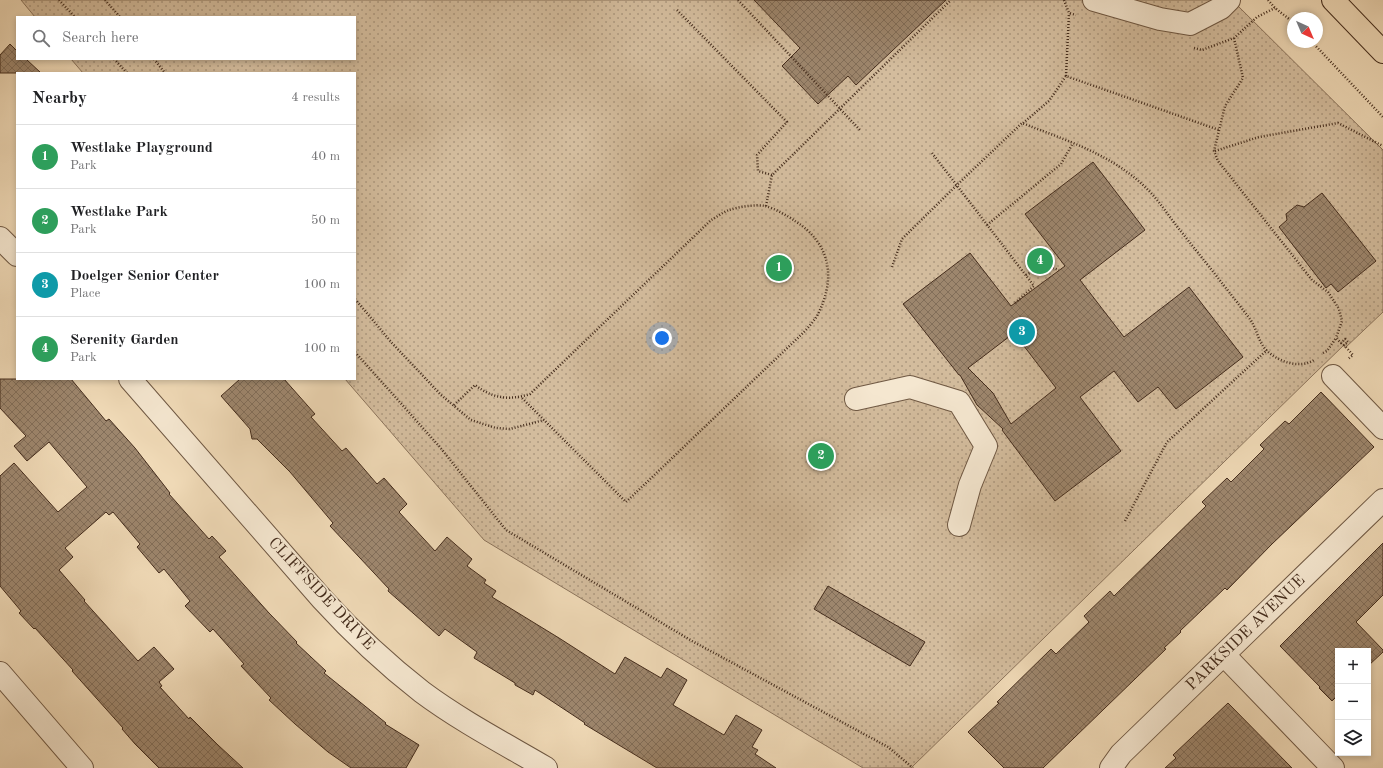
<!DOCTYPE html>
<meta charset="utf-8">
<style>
:root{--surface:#fff;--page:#f6f6f6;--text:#202124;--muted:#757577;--line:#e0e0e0;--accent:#8f2418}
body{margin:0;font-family:"Old Standard TT",serif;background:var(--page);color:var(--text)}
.controls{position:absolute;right:12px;bottom:12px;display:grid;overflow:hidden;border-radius:0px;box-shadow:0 2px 6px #0003}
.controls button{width:36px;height:36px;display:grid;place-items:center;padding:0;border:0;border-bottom:1px solid var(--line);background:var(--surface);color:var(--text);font:20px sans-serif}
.compass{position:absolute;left:1287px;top:12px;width:36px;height:36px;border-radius:50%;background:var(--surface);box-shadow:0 2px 6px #0003;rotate:136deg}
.you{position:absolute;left:662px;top:338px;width:14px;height:14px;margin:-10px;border:3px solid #fff;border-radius:50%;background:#1a73e8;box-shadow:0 0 0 6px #1a73e833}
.badge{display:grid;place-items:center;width:26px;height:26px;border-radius:50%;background:var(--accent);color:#fff;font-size:13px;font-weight:700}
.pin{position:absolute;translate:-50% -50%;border:2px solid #fff;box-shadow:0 1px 4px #0006}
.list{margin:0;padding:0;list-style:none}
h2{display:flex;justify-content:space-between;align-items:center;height:52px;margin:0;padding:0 16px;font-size:17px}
h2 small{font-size:13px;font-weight:400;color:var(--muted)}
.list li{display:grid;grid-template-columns:26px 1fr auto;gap:12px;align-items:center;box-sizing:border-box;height:64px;padding:0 16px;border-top:1px solid var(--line)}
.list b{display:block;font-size:15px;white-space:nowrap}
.list p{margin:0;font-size:13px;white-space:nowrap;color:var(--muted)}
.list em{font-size:13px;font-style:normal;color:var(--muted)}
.icon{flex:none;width:22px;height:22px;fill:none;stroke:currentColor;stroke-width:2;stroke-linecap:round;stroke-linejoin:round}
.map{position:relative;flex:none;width:1383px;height:768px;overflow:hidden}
.search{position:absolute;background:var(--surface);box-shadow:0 2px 6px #0003;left:16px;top:16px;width:340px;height:44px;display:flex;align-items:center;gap:10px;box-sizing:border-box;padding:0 14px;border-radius:0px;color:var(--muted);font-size:15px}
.panel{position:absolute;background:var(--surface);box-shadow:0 2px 6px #0003;left:16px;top:72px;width:340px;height:308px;border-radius:0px}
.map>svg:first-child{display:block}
.park{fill:url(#park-dots);stroke:#8c745c}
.building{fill:url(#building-cross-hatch);stroke:#442c1c;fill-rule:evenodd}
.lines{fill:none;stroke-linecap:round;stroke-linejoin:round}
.minor-casing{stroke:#6f5843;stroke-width:24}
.major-casing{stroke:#442c1c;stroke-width:24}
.path{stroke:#442c1c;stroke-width:2.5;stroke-dasharray:1 2;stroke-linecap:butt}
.minor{stroke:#f5e7d0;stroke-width:22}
.major{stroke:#f0dab7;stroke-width:22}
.labels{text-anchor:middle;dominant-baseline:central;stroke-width:3.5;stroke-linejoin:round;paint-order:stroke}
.street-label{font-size:16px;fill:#442c1c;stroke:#f5e7d0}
</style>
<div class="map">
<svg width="1383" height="768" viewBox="0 0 1383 768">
<defs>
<pattern id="park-dots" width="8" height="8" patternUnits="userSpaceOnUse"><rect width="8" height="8" fill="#d3bc9d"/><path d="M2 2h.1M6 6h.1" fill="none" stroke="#ad997f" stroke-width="1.8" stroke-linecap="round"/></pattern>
<pattern id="building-cross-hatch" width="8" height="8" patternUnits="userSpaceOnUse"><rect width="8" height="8" fill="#9d866d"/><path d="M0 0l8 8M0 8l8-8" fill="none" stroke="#826e59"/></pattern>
</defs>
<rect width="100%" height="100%" fill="#f0dab7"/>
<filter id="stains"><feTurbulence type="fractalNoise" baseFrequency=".005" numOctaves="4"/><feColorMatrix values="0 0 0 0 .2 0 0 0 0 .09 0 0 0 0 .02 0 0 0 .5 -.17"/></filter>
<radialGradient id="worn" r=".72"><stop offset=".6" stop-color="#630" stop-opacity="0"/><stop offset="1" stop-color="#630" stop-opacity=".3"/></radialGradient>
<path class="park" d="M 21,0 L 1232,0 L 1383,150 L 1383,312 L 1345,348 L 1344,345 L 1313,375 L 911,768 L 863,768 L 484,540 L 345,379 L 355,379 L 355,73 L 83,73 L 71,59 L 355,59 L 355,17 L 35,17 Z"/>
<path class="building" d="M 754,0 L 946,0 L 856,85 L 848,76 L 818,104 L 782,66 L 800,48 Z
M 10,44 L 17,51 L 17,59 L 26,59 L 41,73 L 0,73 L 0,55 Z
M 1093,162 L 1145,230 L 1080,280 L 1124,337 L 1189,287 L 1243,357 L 1176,409 L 1158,387 L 1138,402 L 1114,371 L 1080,397 L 1121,451 L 1055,501 L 1002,430 L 1003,429 L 977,405 L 960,375 L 959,375 L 903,304 L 970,253 L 1011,306 L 1065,266 L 1025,214 ZM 1014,333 L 1056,388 L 1011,424 L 993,393 L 968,368 Z
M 1322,193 L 1376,261 L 1338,292 L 1331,284 L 1326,288 L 1279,227 L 1287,220 L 1286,214 L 1297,205 L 1304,207 Z
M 0,379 L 71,379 L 106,421 L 109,419 L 135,448 L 170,493 L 169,494 L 209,539 L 212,536 L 226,551 L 219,557 L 269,613 L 297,642 L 296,643 L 326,671 L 324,673 L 386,723 L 385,724 L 419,745 L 406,768 L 351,768 L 328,752 L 295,724 L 269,700 L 271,698 L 241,666 L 244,664 L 213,629 L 210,632 L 185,606 L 190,601 L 164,569 L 159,573 L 137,547 L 140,544 L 113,512 L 109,515 L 106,512 L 65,548 L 73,557 L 59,570 L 85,600 L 84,601 L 138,661 L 154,647 L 174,669 L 159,682 L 162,686 L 160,687 L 189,719 L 190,717 L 218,745 L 243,768 L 159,768 L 135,744 L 122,729 L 123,728 L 72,671 L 73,670 L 35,628 L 34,629 L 19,613 L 21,611 L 0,586 L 0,476 L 14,463 L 58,512 L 87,487 L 49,442 L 27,461 L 14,446 L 26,436 L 0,408 Z
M 240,379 L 284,379 L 315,414 L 311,417 L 342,451 L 346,448 L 377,484 L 384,478 L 407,504 L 399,512 L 435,551 L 447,537 L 472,559 L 467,566 L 486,580 L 484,583 L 496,591 L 492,597 L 559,638 L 615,674 L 625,657 L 661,678 L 667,668 L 687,680 L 673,705 L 724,735 L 736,715 L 762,730 L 752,747 L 758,750 L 755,754 L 776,768 L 657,768 L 584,724 L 585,723 L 535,690 L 533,695 L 515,685 L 515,683 L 474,658 L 477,652 L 445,629 L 439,636 L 388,591 L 389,589 L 330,526 L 333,523 L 290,472 L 257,439 L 252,439 L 250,429 L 221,396 Z
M 1321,392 L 1374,447 L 1272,544 L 1227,590 L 1225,588 L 1180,631 L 1181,632 L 1164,648 L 1166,649 L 1043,768 L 1004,768 L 968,732 L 999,703 L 997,702 L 1051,649 L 1056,654 L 1089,622 L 1084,616 L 1110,591 L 1114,596 L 1206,506 L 1202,502 L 1227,478 L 1231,482 L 1264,449 L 1260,445 L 1285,421 L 1289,424 Z
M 1383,543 L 1383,595 L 1356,622 L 1383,650 L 1383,652 L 1368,666 L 1368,651 L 1338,651 L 1338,695 L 1332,701 L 1319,688 L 1320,687 L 1280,646 Z
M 828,586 L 925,642 L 910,666 L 814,609 Z
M 1228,703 L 1292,768 L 1165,768 L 1176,758 L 1173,755 Z"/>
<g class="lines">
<g class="minor-casing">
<path id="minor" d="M 1094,0 L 1160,19 L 1190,24 L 1221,8 L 1229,0
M 0,238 L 17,255
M 1333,376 L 1383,428
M 130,379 L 322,599 C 353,633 386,664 422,692 C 461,721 505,744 546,768
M 856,399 L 910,387 L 959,402 L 986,446 L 970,485 L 959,525
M 1224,655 L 1333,768
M 0,673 L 82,768
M 1111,768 L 1121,754 L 1383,500"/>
</g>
<g class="major-casing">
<path id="major" d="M 1333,0 L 1383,52"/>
</g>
<path class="path" d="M 59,0 L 75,17
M 105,0 L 120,17
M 738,0 L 860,130
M 1064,0 L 1069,13 L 1076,15
M 1268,0 L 1275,8 L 1293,22
M 677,10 L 787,122 L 757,155 L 758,171 L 772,175
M 1234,38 L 1243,78 L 1225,106 L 1214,151 L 1218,161 L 1312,280 L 1328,292 L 1339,309 L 1342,321 L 1336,338
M 1312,42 L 1383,117
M 1194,48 L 1202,50 L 1234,38 L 1257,17 L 1275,8
M 114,59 L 127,73
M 154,59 L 165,73
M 1066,76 L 1069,13
M 1023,123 L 1049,101 L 1066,76 L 1219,130
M 1215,151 L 1259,137 L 1338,123 L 1383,146
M 932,153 L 1034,286 L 1015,303
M 766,206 L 772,175 L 951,0
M 987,225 L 1061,164 L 1073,143
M1030 261a11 11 0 1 1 22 0a11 11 0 1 1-22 0Z
M 892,267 L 902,239 L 957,185 L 1022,123 C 1065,140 1111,154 1145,187 C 1158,199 1168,215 1179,229 C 1203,259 1227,289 1250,319 C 1257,329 1258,342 1267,351 C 1279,362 1300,369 1314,360
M 1050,267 L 1059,270
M 1026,275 L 1035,270
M 355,299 L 392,343 L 441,395 L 471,420 L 496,428 L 510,429 L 544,420
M 355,352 L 439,446 L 506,530 L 692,641 L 888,747 L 913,768
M 1323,353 L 1327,351 L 1336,338 L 1341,343 L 1345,339 L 1348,342 L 1344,345 L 1353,355 L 1348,359
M 454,405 L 475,385 C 492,398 509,401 530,394 L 711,220 C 717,217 723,212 729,210 C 738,207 756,204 765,206 C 774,208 788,216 795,221 C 832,244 836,280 817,316 C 813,322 808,328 803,333 L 626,502 L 521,397
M 1125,521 L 1167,442 L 1267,350"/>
<use href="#minor" class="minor"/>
<use href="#major" class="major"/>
</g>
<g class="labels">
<g class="street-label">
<text transform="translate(321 594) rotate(47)">CLIFFSIDE DRIVE</text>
<text transform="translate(1246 633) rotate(-44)">PARKSIDE AVENUE</text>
</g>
</g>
<rect width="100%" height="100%" filter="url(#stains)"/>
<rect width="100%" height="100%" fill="url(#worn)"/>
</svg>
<div class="controls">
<button>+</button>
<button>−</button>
<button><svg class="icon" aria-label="layers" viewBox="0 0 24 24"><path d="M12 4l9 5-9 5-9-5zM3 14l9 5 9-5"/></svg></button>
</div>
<svg class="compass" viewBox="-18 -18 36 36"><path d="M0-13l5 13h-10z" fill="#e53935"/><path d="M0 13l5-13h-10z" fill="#757577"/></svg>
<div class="you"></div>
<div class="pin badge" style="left:779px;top:268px;background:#2e9e5b">1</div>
<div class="pin badge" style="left:821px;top:456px;background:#2e9e5b">2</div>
<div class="pin badge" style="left:1022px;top:332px;background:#0f9aa8">3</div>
<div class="pin badge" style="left:1040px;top:261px;background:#2e9e5b">4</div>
<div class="search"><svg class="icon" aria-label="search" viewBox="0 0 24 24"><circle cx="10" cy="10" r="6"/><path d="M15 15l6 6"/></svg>Search here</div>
<section class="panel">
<h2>Nearby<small>4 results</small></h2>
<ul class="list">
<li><span class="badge" style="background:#2e9e5b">1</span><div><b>Westlake Playground</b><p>Park</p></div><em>40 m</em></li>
<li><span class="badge" style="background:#2e9e5b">2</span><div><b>Westlake Park</b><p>Park</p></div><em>50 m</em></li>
<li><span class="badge" style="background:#0f9aa8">3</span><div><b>Doelger Senior Center</b><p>Place</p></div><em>100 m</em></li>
<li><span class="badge" style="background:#2e9e5b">4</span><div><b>Serenity Garden</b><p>Park</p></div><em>100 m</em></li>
</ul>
</section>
</div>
